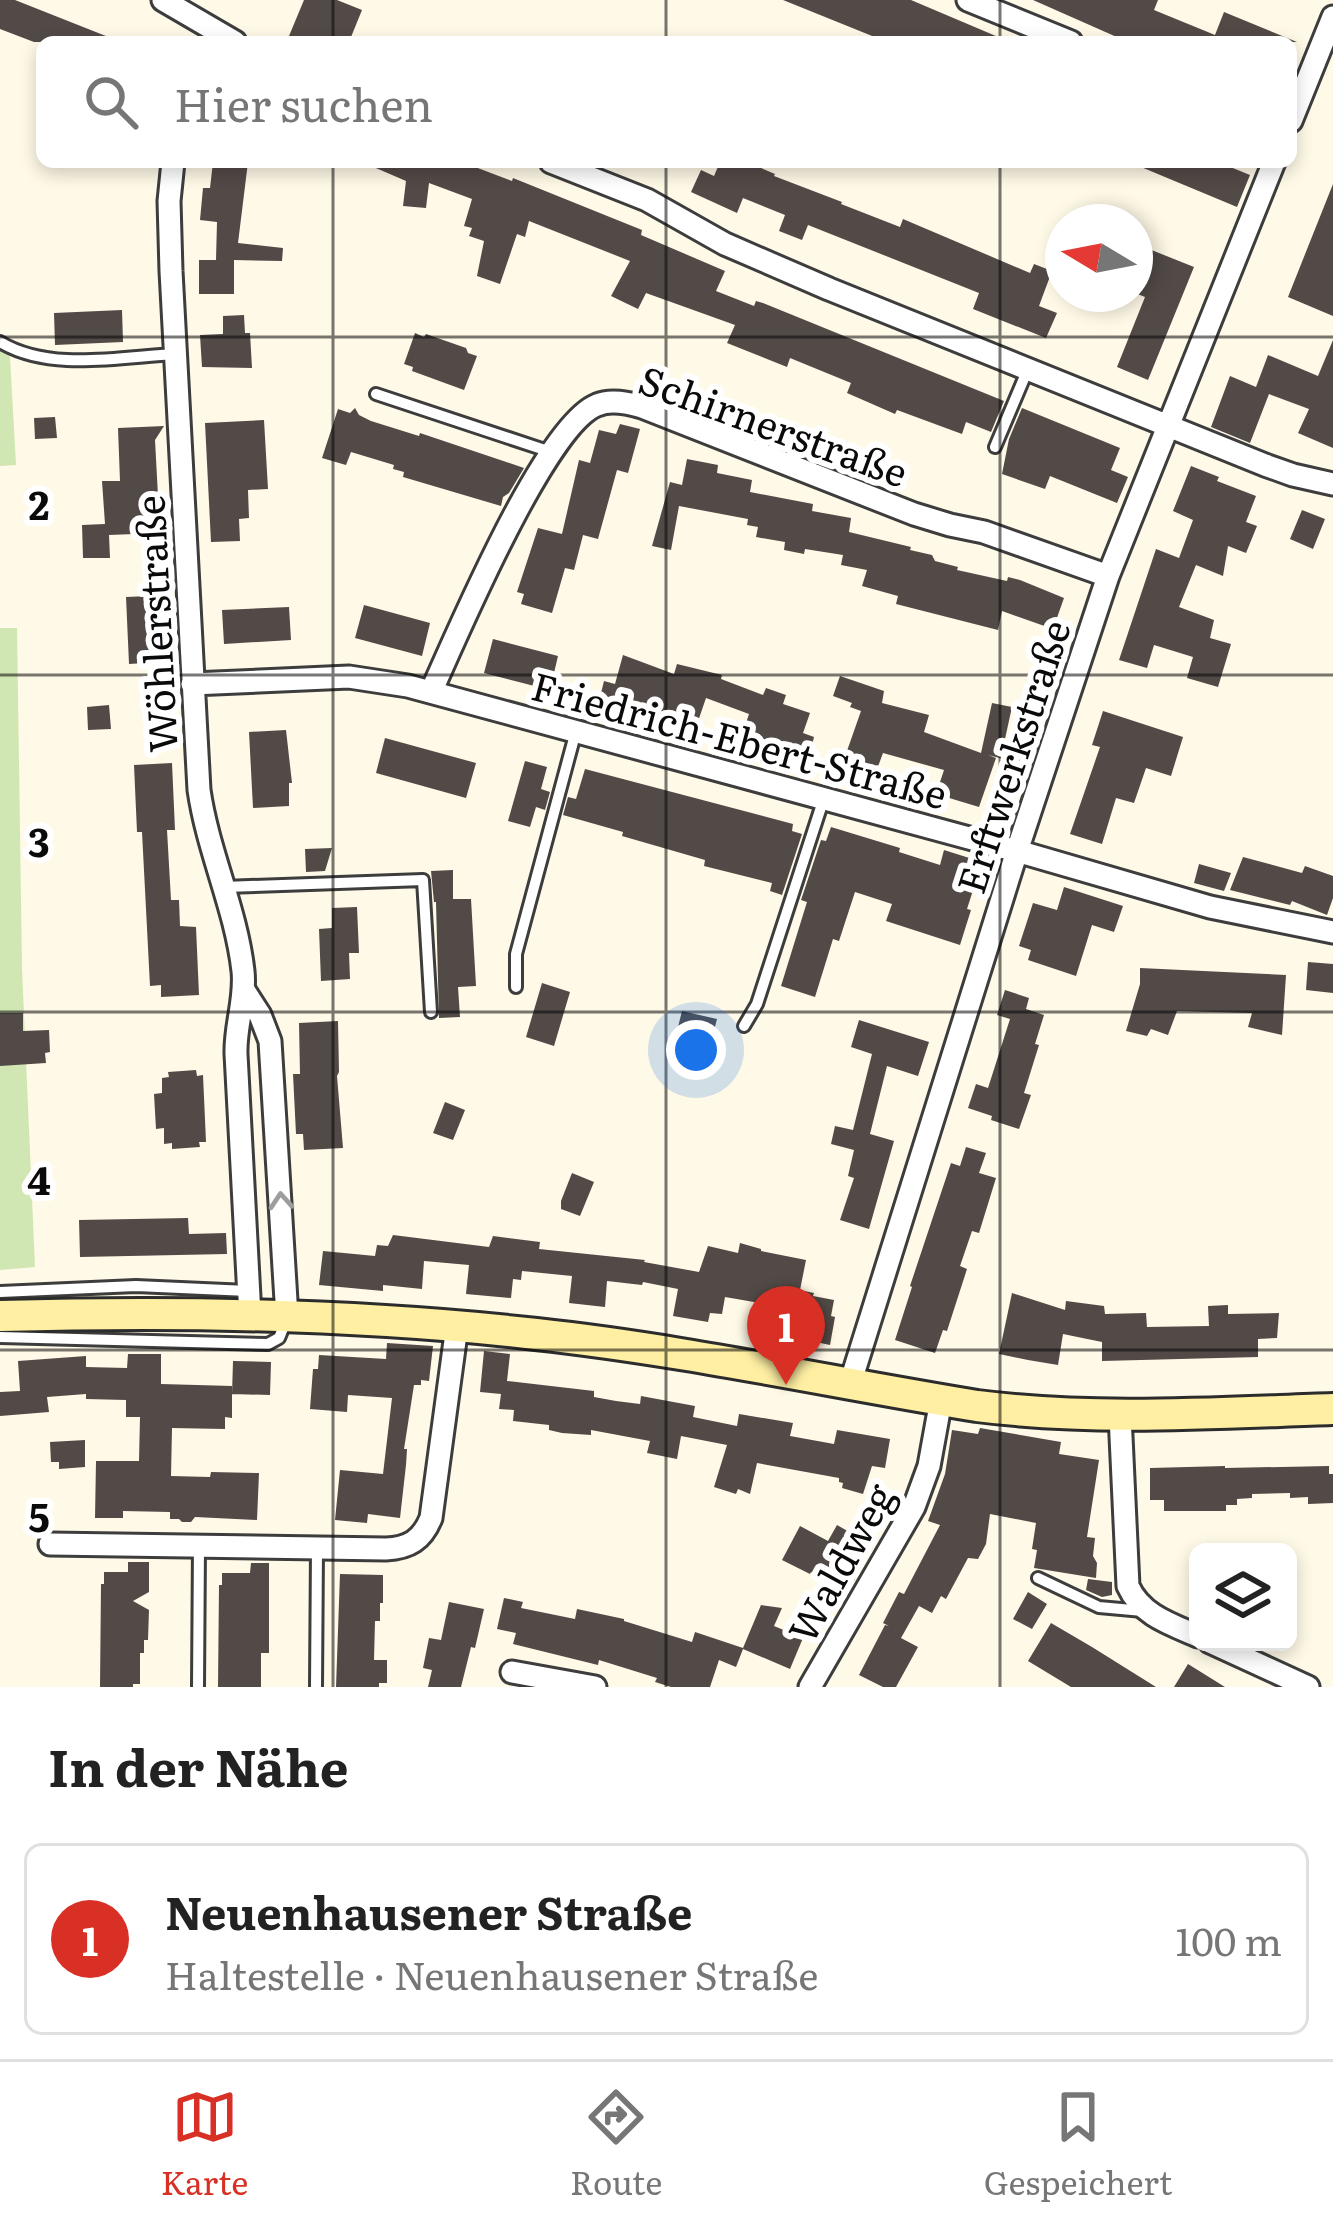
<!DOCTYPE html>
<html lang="de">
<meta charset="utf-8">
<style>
:root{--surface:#fff;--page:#f6f6f6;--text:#222;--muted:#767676;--line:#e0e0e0;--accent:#d93025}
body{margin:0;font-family:Literata,serif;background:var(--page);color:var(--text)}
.controls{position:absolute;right:36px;bottom:36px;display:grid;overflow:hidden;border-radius:18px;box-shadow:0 6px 18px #0003}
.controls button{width:108px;height:108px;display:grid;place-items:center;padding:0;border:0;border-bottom:3px solid var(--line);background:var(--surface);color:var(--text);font:60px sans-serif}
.compass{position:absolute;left:1045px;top:204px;width:108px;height:108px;border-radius:50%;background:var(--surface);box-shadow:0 6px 18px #0003;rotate:280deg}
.you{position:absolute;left:696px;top:1050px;width:42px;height:42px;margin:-30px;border:9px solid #fff;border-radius:50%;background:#1a73e8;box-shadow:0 0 0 18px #1a73e833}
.badge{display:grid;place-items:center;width:78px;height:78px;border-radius:50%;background:var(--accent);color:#fff;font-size:39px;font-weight:700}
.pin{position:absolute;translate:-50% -99px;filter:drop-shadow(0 3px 6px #0008)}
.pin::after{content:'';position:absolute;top:63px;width:42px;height:36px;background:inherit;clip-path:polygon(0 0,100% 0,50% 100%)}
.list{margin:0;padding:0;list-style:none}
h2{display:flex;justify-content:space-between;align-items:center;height:156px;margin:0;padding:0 48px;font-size:51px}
h2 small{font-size:39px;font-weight:400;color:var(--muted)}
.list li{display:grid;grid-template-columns:78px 1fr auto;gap:36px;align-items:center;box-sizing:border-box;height:192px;margin:0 24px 24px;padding:0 24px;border:3px solid var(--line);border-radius:18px}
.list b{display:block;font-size:45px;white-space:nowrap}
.list p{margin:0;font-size:39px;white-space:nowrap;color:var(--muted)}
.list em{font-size:39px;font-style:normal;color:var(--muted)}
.icon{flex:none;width:66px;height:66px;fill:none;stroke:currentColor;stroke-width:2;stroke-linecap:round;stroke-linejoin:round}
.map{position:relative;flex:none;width:1333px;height:1687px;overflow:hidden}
.search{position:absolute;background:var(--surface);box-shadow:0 6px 18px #0003;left:36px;right:36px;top:36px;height:132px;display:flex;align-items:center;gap:30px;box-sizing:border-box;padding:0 42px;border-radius:18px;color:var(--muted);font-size:45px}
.sheet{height:372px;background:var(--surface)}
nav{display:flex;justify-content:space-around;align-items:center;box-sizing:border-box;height:168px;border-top:3px solid var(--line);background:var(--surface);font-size:33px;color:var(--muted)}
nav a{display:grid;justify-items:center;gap:6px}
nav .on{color:var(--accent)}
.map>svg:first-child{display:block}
.green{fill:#d1e7b3}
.building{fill:#524a47}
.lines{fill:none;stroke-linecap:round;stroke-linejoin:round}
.lane-casing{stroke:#3d3d3d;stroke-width:16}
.street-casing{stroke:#3d3d3d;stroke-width:27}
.secondary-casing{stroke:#2c2c2c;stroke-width:36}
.lane{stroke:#fff;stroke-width:10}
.street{stroke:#fff;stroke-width:21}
.secondary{stroke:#feefa3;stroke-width:30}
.oneway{stroke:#9d9d9d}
.grid{fill:none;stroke:#0a0a0a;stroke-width:3;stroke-opacity:0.55}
.labels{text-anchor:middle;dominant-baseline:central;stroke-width:12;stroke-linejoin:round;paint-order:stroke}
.street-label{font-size:39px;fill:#0a0a0a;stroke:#fff}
.grid-label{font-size:39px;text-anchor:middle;font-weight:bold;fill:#0a0a0a;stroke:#fff;stroke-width:12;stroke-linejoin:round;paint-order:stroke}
</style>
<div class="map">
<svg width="1333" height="1687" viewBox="0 0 1333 1687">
<rect width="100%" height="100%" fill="#fff9e7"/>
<path class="green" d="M 0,350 L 10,357 L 16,465 L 0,466 Z
M 0,628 L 17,628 L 22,968 L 35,1267 L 0,1270 Z"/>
<path class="building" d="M 0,0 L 15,0 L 121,42 L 34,42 L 0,29 Z
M 304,0 L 337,0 L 362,10 L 349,42 L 303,42 L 289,36 Z
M 783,0 L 911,0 L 1010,42 L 887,42 Z
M 1033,0 L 1158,0 L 1154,10 L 1215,35 L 1224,12 L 1297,42 L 1128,42 Z
M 213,162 L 248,162 L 238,243 L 283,248 L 282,261 L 234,260 L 234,294 L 199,294 L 199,260 L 216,260 L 217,222 L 200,220 L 203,188 L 210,188 Z
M 362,162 L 462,162 L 512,181 L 513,178 L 642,230 L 641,235 L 725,271 L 716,291 L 754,306 L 756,301 L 763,303 L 1004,401 L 991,432 L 966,422 L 962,434 L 897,410 L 895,414 L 847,393 L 851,383 L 790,358 L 787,367 L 727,343 L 735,325 L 646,293 L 638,309 L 611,296 L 630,261 L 529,221 L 525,237 L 517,234 L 500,284 L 477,276 L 484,241 L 469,236 L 472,228 L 464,226 L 472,199 L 429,183 L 426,208 L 403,206 L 406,181 Z
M 720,162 L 747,162 L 775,174 L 774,176 L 842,202 L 841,204 L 900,227 L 903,219 L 1030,273 L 1034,264 L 1052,271 L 1039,306 L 1057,313 L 1046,338 L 973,309 L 979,293 L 808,225 L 802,240 L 779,231 L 785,215 L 743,198 L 737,213 L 691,192 L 701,170 L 714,176 Z
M 1129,162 L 1218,162 L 1250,175 L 1237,207 Z
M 1333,184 L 1333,316 L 1288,297 Z
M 1144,247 L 1194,267 L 1148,380 L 1117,367 L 1145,297 L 1135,293 L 1135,272 Z
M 122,310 L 123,342 L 55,345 L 54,313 Z
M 244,315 L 245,333 L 250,333 L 252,368 L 202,367 L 200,335 L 223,334 L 223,316 Z
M 415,333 L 424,337 L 426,334 L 466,348 L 468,353 L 477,356 L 464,390 L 412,371 L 413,367 L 404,364 Z
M 1333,340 L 1333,448 L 1298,433 L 1309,409 L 1269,394 L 1250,443 L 1211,427 L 1230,376 L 1256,387 L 1268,355 L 1318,376 Z
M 355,408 L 359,415 L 371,421 L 419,436 L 420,433 L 524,468 L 509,493 L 503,497 L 501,506 L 403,477 L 404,472 L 393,469 L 394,465 L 351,452 L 346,465 L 322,458 L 338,409 L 350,413 Z
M 1022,408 L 1120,448 L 1111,470 L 1128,477 L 1117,503 L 1050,476 L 1045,489 L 1002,474 L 1009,439 Z
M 55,417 L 57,438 L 35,439 L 34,418 Z
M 264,420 L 268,489 L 248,490 L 249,518 L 239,519 L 240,541 L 211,542 L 205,423 Z
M 620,424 L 640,429 L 628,473 L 617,470 L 598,539 L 583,535 L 574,570 L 565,568 L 552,613 L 521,604 L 524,594 L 517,592 L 538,528 L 562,534 L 579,460 L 590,463 L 599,430 L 616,434 Z
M 164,426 L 155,440 L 160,533 L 109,535 L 110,558 L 83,558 L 82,525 L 105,524 L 102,481 L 120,481 L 118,428 Z
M 687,459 L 718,465 L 717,473 L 752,480 L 750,492 L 813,504 L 812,511 L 851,518 L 849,532 L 911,547 L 910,550 L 932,555 L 935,561 L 958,567 L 957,570 L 1007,581 L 1008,577 L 1020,580 L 1064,598 L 1053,629 L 1002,611 L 998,630 L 896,604 L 898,596 L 862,586 L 867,570 L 841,565 L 843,555 L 805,549 L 804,554 L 784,550 L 785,542 L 756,537 L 758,527 L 747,525 L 748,519 L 679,506 L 671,550 L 652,546 L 670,482 L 682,485 Z
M 1191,466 L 1219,477 L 1217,481 L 1256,496 L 1246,522 L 1257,526 L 1246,553 L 1228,546 L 1223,576 L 1196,565 L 1179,607 L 1214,620 L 1210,638 L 1231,644 L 1218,687 L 1187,678 L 1193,657 L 1154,645 L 1147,668 L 1119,660 L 1156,549 L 1179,558 L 1193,520 L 1173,511 Z
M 1302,510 L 1325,519 L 1313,549 L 1290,539 Z
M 173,595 L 164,609 L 166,649 L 177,661 L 129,664 L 126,597 Z
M 364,605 L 430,623 L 422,656 L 355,638 Z
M 289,607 L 291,640 L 224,644 L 222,610 Z
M 493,639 L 558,656 L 550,690 L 484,673 Z
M 623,655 L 674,674 L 677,664 L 722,675 L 721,679 L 763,695 L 766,688 L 786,695 L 783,704 L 810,713 L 803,733 L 814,737 L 810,754 L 797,750 L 793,760 L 740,741 L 749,714 L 706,698 L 694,733 L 599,701 L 604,681 L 615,684 Z
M 840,676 L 884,691 L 882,703 L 929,715 L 924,732 L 981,753 L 992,703 L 1012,707 L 1005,739 L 1028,743 L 1023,764 L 988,755 L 996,758 L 979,807 L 936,794 L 944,770 L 883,753 L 873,780 L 841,768 L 861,711 L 850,707 L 852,703 L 833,696 Z
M 109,705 L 111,729 L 88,730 L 87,707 Z
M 1103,711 L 1183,737 L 1171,776 L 1146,768 L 1134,803 L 1116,798 L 1102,844 L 1070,834 L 1100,747 L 1092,745 Z
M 286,730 L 292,783 L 289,783 L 289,806 L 253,808 L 249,732 Z
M 385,738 L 476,763 L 466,798 L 376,773 Z
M 525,761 L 547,767 L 541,789 L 550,792 L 545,810 L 536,807 L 530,827 L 508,821 Z
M 172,763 L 175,830 L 167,830 L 171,900 L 179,900 L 180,926 L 196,927 L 199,995 L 161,997 L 161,985 L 150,986 L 142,832 L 137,832 L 134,765 Z
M 585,769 L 793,824 L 792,831 L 802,834 L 782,895 L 770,891 L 772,883 L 704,866 L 705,860 L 622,836 L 623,832 L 563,815 L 568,797 L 576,799 Z
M 831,827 L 900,848 L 899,852 L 940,865 L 944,850 L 982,862 L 967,909 L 971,910 L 960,945 L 886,921 L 892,904 L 855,892 L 839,941 L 833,939 L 815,997 L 781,986 L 807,902 L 801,900 L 821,840 L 826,841 Z
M 332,848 L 325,871 L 306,872 L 305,849 Z
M 1243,857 L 1302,873 L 1305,866 L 1333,876 L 1333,898 L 1327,915 L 1292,901 L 1290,905 L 1230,890 Z
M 1199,864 L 1231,873 L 1224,891 L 1194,883 Z
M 453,870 L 453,899 L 471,899 L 476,986 L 458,987 L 460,1017 L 439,1018 L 436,902 L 434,902 L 431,871 Z
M 1064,887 L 1123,906 L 1114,932 L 1092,925 L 1076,976 L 1028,960 L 1031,950 L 1019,946 L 1033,903 L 1057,910 Z
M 357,907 L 359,953 L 349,953 L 350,979 L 321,981 L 319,929 L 332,928 L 332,908 Z
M 1308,962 L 1333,964 L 1333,993 L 1306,990 Z
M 1140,968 L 1286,975 L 1282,1035 L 1248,1027 L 1252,1013 L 1177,1011 L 1168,1035 L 1151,1029 L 1147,1036 L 1126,1031 L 1140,984 Z
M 542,983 L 570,992 L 554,1046 L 526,1037 Z
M 1005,990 L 1029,998 L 1026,1009 L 1044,1015 L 1035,1044 L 1039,1045 L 1024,1093 L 1031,1095 L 1019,1129 L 991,1120 L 992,1116 L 968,1108 L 976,1084 L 988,1088 L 1010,1019 L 997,1015 Z
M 682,1011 L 717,1019 L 707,1058 L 678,1050 L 681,1037 L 676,1035 Z
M 0,1013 L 23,1013 L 23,1031 L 49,1030 L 50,1052 L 45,1053 L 46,1063 L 0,1066 Z
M 859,1020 L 929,1042 L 918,1076 L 887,1066 L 870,1134 L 894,1141 L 869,1229 L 840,1220 L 854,1178 L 848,1176 L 854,1150 L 831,1144 L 835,1126 L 853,1130 L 872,1054 L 851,1047 Z
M 338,1021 L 339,1072 L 337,1076 L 343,1148 L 304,1150 L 303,1134 L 296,1134 L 293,1074 L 300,1074 L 299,1023 Z
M 196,1070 L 197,1076 L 203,1075 L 206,1142 L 199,1142 L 200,1147 L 172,1149 L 172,1143 L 164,1144 L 164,1128 L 156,1129 L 154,1094 L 162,1093 L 162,1078 L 169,1077 L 168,1072 Z
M 445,1102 L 465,1110 L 453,1140 L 433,1133 Z
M 966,1147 L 986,1153 L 979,1173 L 996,1178 L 979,1233 L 972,1231 L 960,1266 L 967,1269 L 947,1331 L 943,1330 L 935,1353 L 895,1340 L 912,1287 L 910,1286 L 951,1163 L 960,1166 Z
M 572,1173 L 594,1182 L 580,1216 L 561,1209 L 561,1201 Z
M 188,1218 L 189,1234 L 226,1233 L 227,1254 L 80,1257 L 79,1220 Z
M 393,1235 L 489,1247 L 493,1236 L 540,1242 L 539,1249 L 645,1260 L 644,1262 L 699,1272 L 708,1246 L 738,1253 L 740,1243 L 761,1249 L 761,1251 L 806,1260 L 800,1290 L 814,1293 L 813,1296 L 834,1300 L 831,1316 L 835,1317 L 830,1345 L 778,1334 L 783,1307 L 725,1297 L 722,1314 L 710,1313 L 708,1322 L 673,1316 L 678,1289 L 643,1282 L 642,1285 L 607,1281 L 605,1307 L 569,1303 L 572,1276 L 522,1271 L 521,1280 L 513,1279 L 511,1298 L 466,1294 L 469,1265 L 424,1261 L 422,1289 L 383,1285 L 383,1291 L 319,1285 L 323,1251 L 375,1256 L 377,1245 L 388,1246 Z
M 1012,1293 L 1065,1310 L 1066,1301 L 1104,1306 L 1105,1314 L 1146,1313 L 1147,1327 L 1209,1326 L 1208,1306 L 1228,1305 L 1228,1314 L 1279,1313 L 1277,1338 L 1258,1339 L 1258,1357 L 1102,1361 L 1102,1342 L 1063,1334 L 1058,1365 L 1028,1360 L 999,1354 Z
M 387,1343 L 433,1346 L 429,1381 L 421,1380 L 421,1385 L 414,1385 L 404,1449 L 407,1449 L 406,1465 L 400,1518 L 368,1514 L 367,1523 L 335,1520 L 340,1470 L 383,1474 L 392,1398 L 348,1395 L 347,1412 L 310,1409 L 313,1369 L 318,1369 L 319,1355 L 386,1359 Z
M 484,1351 L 510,1354 L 507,1381 L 594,1391 L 594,1397 L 616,1401 L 640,1404 L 641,1396 L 695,1406 L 693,1417 L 737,1426 L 739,1414 L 793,1423 L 790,1436 L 834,1444 L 837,1430 L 890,1439 L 885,1468 L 872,1466 L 863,1494 L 842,1488 L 843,1483 L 839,1482 L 839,1478 L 757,1463 L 750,1494 L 738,1489 L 736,1494 L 714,1487 L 727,1445 L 681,1436 L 677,1459 L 647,1453 L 650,1441 L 591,1430 L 591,1435 L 562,1433 L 549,1430 L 549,1425 L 513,1421 L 514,1410 L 499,1409 L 501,1394 L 480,1392 Z
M 128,1354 L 161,1354 L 161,1384 L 232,1386 L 232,1418 L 225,1417 L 225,1429 L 172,1428 L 171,1476 L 210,1477 L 211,1472 L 259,1473 L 257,1520 L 195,1517 L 191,1522 L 182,1522 L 179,1519 L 170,1519 L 170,1512 L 123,1511 L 123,1518 L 95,1518 L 96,1461 L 139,1461 L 140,1417 L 126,1417 L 126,1400 L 86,1399 L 86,1394 L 47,1397 L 49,1412 L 0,1416 L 0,1392 L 20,1391 L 18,1361 L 86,1356 L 86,1367 L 127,1368 Z
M 233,1361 L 271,1362 L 270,1395 L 232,1394 Z
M 980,1428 L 1061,1442 L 1059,1454 L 1099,1460 L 1087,1537 L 1095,1538 L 1093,1556 L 1097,1563 L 1096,1578 L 1034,1568 L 1037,1550 L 1032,1549 L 1036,1523 L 990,1514 L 986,1544 L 978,1559 L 968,1558 L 946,1599 L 941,1596 L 932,1613 L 919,1606 L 901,1638 L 918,1647 L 896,1687 L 883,1687 L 859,1675 L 885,1625 L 889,1626 L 883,1623 L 899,1592 L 904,1594 L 940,1525 L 928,1521 L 945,1474 L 952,1430 L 978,1434 Z
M 85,1440 L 85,1467 L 59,1469 L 59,1462 L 51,1462 L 50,1442 Z
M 1225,1466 L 1225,1468 L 1329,1466 L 1329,1474 L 1333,1474 L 1333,1503 L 1308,1504 L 1308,1497 L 1290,1498 L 1290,1493 L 1252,1494 L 1252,1498 L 1237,1499 L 1237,1505 L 1226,1505 L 1226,1511 L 1164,1511 L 1164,1500 L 1150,1500 L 1150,1468 Z
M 837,1525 L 867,1542 L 853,1568 L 859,1571 L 847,1594 L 811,1572 L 810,1574 L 782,1560 L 800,1526 L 828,1541 Z
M 128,1562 L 149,1562 L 149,1592 L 133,1601 L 149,1610 L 148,1640 L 144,1640 L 144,1653 L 140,1653 L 140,1684 L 133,1684 L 133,1687 L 100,1687 L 101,1584 L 104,1584 L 104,1572 L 128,1572 Z
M 251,1563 L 269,1563 L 269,1653 L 261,1653 L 261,1687 L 218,1687 L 219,1585 L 222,1585 L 222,1573 L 250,1573 Z
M 340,1574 L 383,1575 L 383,1603 L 380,1603 L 380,1621 L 375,1621 L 374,1660 L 387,1660 L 387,1683 L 379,1683 L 379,1687 L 336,1687 Z
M 1088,1579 L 1112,1582 L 1112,1595 L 1102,1597 L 1086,1590 Z
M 1028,1592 L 1047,1604 L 1032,1629 L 1013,1619 Z
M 504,1598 L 523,1602 L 521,1608 L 575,1619 L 577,1609 L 624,1619 L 624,1621 L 692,1642 L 695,1632 L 743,1648 L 761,1605 L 782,1608 L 774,1626 L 803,1638 L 790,1669 L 743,1649 L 736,1667 L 719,1660 L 710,1687 L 671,1687 L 655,1682 L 657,1678 L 599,1660 L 598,1665 L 513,1644 L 516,1633 L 497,1629 Z
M 449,1602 L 484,1609 L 475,1648 L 471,1647 L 461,1687 L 428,1687 L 432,1670 L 423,1668 L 429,1638 L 441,1640 Z
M 1051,1623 L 1092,1647 L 1156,1687 L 1071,1687 L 1028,1661 Z
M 1188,1664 L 1225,1687 L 1174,1687 Z"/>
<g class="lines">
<g class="lane-casing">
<path id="lane" d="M 0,342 C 50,372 119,357 175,354
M 376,394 L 551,452
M 995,447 L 1028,369
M 224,887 L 423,880 L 431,1012
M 516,987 L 516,954 L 576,731
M 744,1026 L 757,1004 L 824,798
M 0,1292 L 136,1286 L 248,1291
M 0,1337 L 268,1344 L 279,1338 L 286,1321
M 1038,1578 L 1099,1607 L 1143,1611
M 198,1687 L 199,1545
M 316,1687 L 317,1548"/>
</g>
<g class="street-casing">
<path id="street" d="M 163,0 L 235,42
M 968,0 L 1071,42
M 1291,121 L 1333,17
M 173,162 L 169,201 L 171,271 L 199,790 C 208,852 236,909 243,971 C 246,999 235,1026 236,1054 L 250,1316
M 551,162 L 647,200 L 725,244 L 829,289 L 1265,465 L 1293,475 L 1333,484
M 192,684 L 349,677 L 408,686 L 1017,851 L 1210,907 L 1333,932
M 431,692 C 457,635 545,425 597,405 C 611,399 628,403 642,407 L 914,514 L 950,525 L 984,532 L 1108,576
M 244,990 L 260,1015 L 270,1041 L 287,1317
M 850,1384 L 1017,851 L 1108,576 L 1274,162
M 1120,1415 L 1128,1586 C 1141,1615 1170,1624 1198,1636
M 50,1544 L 386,1549 C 409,1548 422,1540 431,1518 L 457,1326
M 1210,1642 L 1308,1687
M 512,1672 L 595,1687
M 810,1687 L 914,1507 L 929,1466 L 941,1400"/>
</g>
<g class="secondary-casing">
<path id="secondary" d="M 0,1316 C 178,1311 359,1314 536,1334 C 684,1350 830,1382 977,1406 C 1095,1421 1214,1413 1333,1409"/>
</g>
<use href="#lane" class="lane"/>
<use href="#street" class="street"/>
<use href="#secondary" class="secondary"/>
</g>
<defs><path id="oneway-chevron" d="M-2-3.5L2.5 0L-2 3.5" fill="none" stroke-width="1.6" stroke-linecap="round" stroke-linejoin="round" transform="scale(3)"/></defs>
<use class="oneway" href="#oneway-chevron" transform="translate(281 1201) rotate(-94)"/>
<path class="grid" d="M 333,0 L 333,42M 666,0 L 666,42M 1000,0 L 1000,42M 333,162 L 333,1687M 666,162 L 666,1687M 1000,162 L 1000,1687M 0,337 L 1333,337M 0,675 L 1333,675M 0,1012 L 1333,1012M 0,1350 L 1333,1350"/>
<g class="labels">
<g class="street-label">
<text transform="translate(774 424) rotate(20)">Schirnerstraße</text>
<text transform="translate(154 624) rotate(-93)">Wöhlerstraße</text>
<text transform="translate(740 738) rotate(15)">Friedrich-Ebert-Straße</text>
<text transform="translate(1011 756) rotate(-72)">Erftwerkstraße</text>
<text transform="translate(839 1562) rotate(-61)">Waldweg</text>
</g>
</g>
<g class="grid-label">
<text x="39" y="520">2</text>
<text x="39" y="857">3</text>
<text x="39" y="1195">4</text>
<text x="39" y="1532">5</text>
</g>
</svg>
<div class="controls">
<button><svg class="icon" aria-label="layers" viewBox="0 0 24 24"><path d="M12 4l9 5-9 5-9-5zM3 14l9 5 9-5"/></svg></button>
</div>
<svg class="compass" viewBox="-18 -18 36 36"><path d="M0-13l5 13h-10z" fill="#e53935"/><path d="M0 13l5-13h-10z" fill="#767676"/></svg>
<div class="you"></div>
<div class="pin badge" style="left:786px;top:1385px">1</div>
<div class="search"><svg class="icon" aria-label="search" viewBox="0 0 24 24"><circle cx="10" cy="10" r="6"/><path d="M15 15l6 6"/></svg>Hier suchen</div>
</div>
<section class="sheet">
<h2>In der Nähe<small></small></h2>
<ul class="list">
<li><span class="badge">1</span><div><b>Neuenhausener Straße</b><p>Haltestelle · Neuenhausener Straße</p></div><em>100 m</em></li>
</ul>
</section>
<nav>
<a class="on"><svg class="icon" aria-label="map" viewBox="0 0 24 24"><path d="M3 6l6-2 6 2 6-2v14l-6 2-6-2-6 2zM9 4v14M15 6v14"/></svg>Karte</a>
<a><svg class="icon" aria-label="directions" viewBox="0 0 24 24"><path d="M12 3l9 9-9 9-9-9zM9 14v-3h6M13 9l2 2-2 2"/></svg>Route</a>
<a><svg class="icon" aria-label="saved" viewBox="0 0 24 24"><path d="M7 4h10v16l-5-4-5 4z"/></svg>Gespeichert</a>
</nav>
